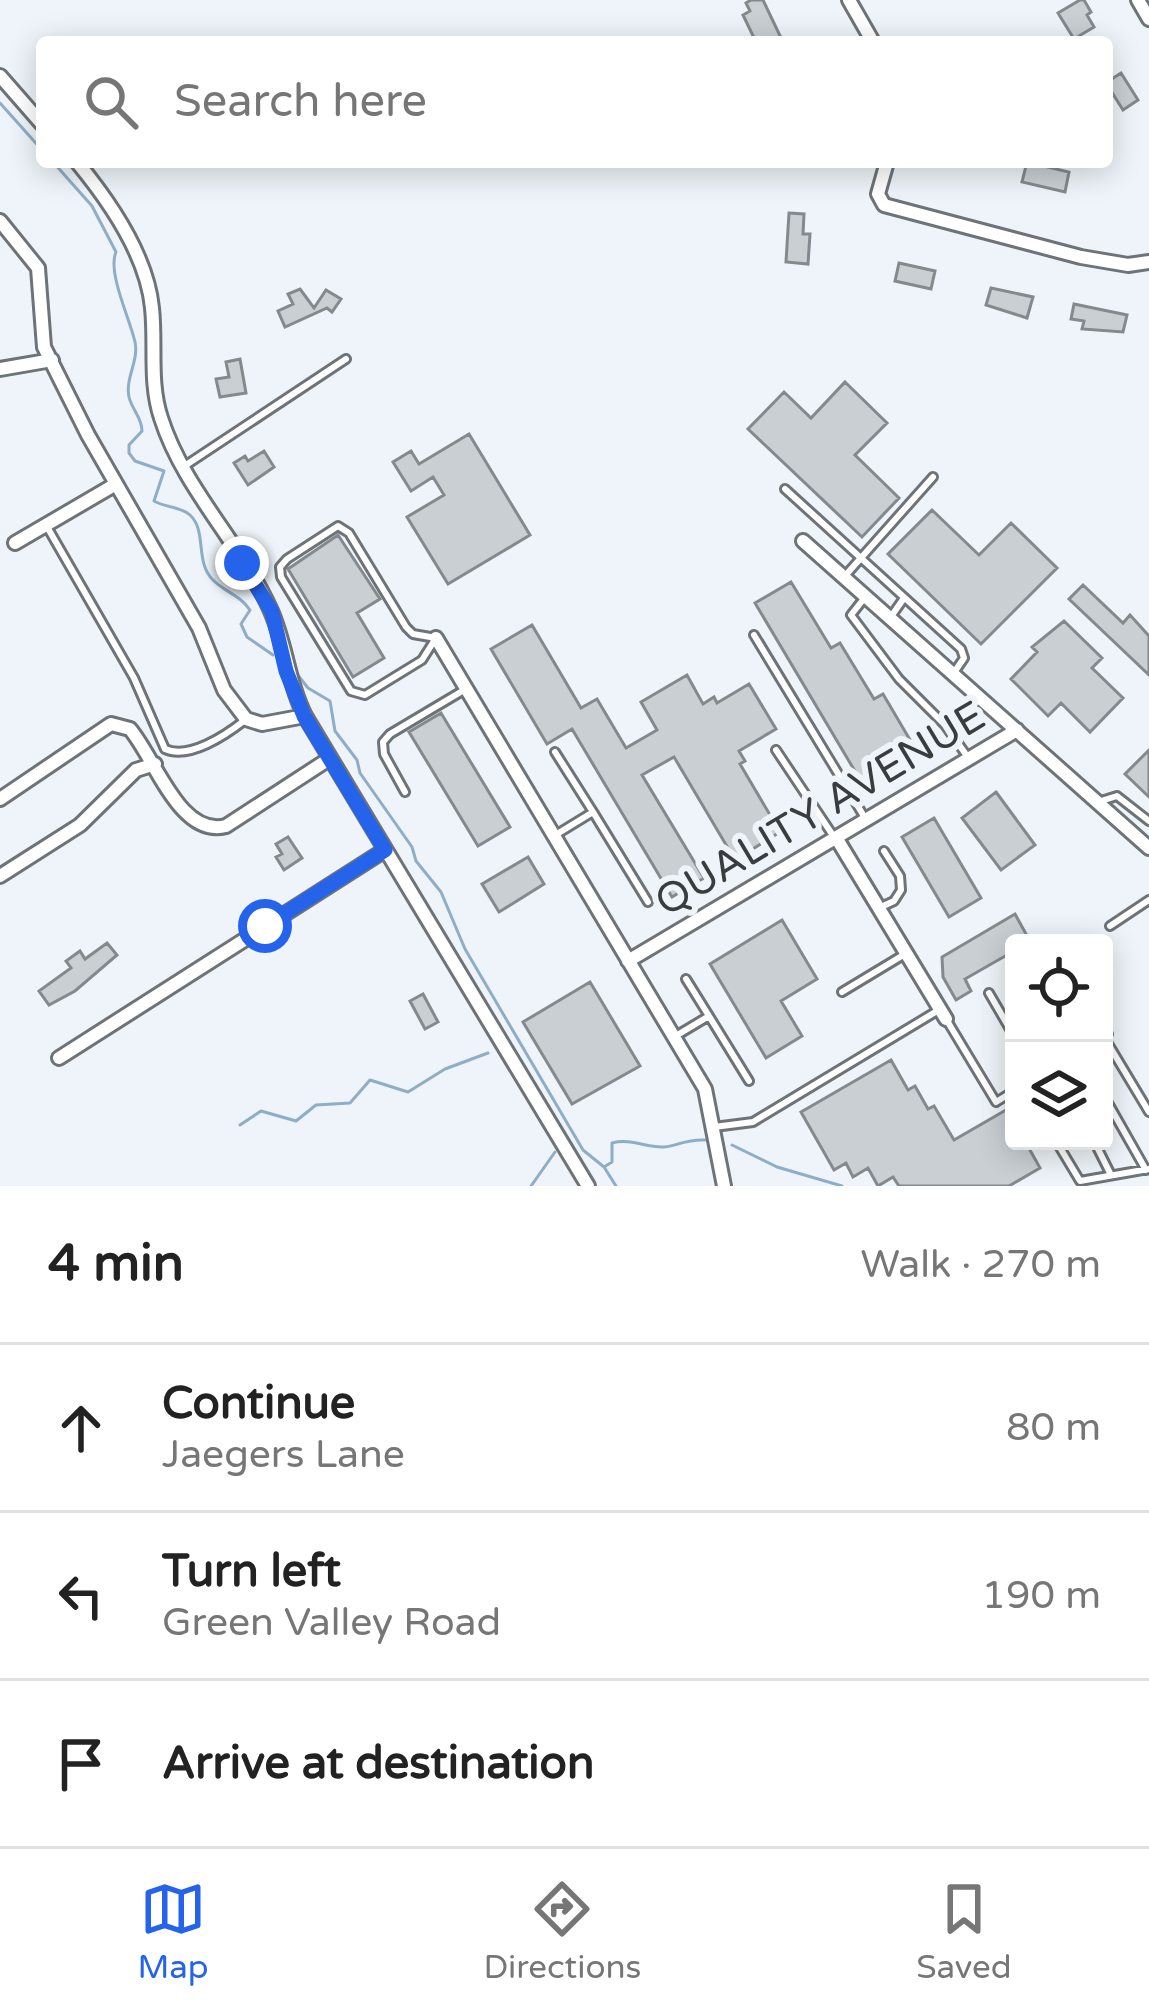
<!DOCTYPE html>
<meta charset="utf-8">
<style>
:root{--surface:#fff;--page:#f6f6f6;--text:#222;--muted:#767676;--line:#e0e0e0;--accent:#2563eb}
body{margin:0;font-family:"Varela Round",sans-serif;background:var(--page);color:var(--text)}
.controls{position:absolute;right:36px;bottom:36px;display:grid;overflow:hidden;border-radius:12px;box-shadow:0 6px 30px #0003}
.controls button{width:108px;height:108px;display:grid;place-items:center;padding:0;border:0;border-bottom:3px solid var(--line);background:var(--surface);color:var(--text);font:60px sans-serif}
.stop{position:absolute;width:36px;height:36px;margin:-27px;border:9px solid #2563eb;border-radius:50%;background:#fff}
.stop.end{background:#2563eb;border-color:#fff;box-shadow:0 3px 12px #0008}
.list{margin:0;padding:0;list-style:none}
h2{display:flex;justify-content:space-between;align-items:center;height:156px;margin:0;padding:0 48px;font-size:51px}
h2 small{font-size:39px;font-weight:400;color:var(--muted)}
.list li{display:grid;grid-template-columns:78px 1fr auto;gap:36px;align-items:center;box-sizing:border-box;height:168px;padding:0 48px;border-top:3px solid var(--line)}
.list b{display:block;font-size:45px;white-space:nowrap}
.list p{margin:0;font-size:39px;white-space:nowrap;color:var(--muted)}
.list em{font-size:39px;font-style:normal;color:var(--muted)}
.icon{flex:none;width:66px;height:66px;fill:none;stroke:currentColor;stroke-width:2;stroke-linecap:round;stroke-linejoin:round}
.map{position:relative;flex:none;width:1149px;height:1186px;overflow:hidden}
.search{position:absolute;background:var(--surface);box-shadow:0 6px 30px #0003;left:36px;right:36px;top:36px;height:132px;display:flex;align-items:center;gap:30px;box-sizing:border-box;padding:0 42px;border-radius:12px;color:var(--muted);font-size:45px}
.sheet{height:660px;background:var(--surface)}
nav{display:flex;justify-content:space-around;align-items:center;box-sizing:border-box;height:168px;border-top:3px solid var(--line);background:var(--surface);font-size:33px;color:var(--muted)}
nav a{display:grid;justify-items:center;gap:6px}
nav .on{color:var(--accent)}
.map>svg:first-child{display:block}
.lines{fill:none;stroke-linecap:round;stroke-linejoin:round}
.stream{stroke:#8eaec8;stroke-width:3}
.building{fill:#c9cfd3;stroke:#83898d;stroke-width:3}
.service-casing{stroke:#6e7377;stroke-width:12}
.minor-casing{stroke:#6e7377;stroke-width:18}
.service{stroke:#fff;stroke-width:6}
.minor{stroke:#fff;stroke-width:12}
.route{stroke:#2563eb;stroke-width:15}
.labels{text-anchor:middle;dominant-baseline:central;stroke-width:12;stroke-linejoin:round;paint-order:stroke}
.street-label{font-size:42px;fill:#3a3d3f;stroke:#eef4f9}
</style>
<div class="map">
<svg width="1149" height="1186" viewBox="0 0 1149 1186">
<rect width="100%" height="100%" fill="#eef4f9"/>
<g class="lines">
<path class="stream" d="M 0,103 L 42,150
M 53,162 L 92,206 L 116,252 C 107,272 130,319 135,342 C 139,361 125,378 129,397 C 132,410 142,417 142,431 L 129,445 L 129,453 L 135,461 L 164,471 L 154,501 C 166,508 180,506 190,515 C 207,531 195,561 212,579 C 224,592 239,594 250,610 L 241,624 L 247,637 L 273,655
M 297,674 L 308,688 L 330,701 L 335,731 L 357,760 L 360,773 L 412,847 L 416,861 L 441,892 L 465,949 L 583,1150 L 604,1167 L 612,1162 L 612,1143 C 631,1138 646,1148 664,1147 C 679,1146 684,1139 705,1140
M 240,1125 L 261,1111 L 296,1121 L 316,1105 L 350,1103 L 370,1080 L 408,1092 L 445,1069 L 488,1053
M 732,1145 L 777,1167 L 842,1186
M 604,1167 L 616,1186
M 531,1186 L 555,1152"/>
</g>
<path class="building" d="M 751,0 L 763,0 L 783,42 L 756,42 L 743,15 L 750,11 L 746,3 Z
M 1080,0 L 1084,0 L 1091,12 L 1087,15 L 1094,27 L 1074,39 L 1058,13 Z
M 1121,73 L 1138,100 L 1123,110 L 1111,91 L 1107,94 L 1107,82 Z
M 1027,162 L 1069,172 L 1065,192 L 1022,182 Z
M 789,213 L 804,214 L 803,234 L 810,234 L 808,264 L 786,262 Z
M 899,263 L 935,271 L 931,289 L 895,281 Z
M 991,288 L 1033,297 L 1027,318 L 986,305 Z
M 300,289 L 314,308 L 326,290 L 341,299 L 332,312 L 327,308 L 285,327 L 278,311 L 293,304 L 288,294 Z
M 1074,304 L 1127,315 L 1123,332 L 1082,329 L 1084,321 L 1071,319 Z
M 240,359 L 246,393 L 220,397 L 216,379 L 229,377 L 226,362 Z
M 845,382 L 887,423 L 855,455 L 899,498 L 862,537 L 748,429 L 784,392 L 811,418 Z
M 469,434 L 530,535 L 448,584 L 407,517 L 444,495 L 433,477 L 411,491 L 393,462 L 411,451 L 419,464 Z
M 264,451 L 274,467 L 248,485 L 234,463 L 245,456 L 248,461 Z
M 932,510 L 979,555 L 1011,523 L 1057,568 L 981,644 L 888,554 Z
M 338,535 L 380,599 L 357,613 L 384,658 L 353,677 L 288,569 Z
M 791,582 L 831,648 L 840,643 L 874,699 L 883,694 L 916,750 L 862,783 L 755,603 Z
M 1083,585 L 1123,623 L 1130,615 L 1149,636 L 1149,675 L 1069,599 Z
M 1064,621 L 1102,658 L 1092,668 L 1123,698 L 1090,732 L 1061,703 L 1048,716 L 1011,679 L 1037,652 L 1032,647 Z
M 532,625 L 581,708 L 597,699 L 626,748 L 657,730 L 641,702 L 687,675 L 703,704 L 714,697 L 717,703 L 749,684 L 776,729 L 739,751 L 745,761 L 740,764 L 780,832 L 735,860 L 674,757 L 642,775 L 704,878 L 672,897 L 572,729 L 547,744 L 491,649 Z
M 441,713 L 510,827 L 478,846 L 409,732 Z
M 1149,750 L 1149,797 L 1125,774 Z
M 996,792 L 1035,845 L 1001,870 L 962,818 Z
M 934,818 L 981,898 L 949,917 L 902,837 Z
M 288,837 L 302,858 L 284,870 L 276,857 L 282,854 L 276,844 Z
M 528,857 L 544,884 L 499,912 L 482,884 Z
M 1015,914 L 1031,943 L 1014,943 L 1014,951 L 965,979 L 971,991 L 956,1000 L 943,977 L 942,957 Z
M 782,920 L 817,979 L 781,1001 L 802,1036 L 766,1058 L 710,964 Z
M 107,943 L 117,955 L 75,991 L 49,1005 L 39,991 L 71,968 L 66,961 L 80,951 L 85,959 Z
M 590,982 L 640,1066 L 572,1104 L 523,1022 Z
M 423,994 L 438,1022 L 425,1029 L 410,1001 Z
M 891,1060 L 908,1090 L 915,1086 L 928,1109 L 934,1106 L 954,1140 L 1006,1110 L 1014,1123 L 1014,1141 L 1025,1141 L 1040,1168 L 1009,1186 L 899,1186 L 893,1177 L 878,1186 L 868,1168 L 853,1177 L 846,1163 L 834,1170 L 801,1112 Z"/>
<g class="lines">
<g class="service-casing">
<path id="service" d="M 183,467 L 346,359
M 785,489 L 961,649 L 964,658 L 953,674
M 46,525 L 134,678 L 165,749 C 189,760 226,735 245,720
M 338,526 L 349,533 L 406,627 L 413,634 L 436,638 L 422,660 L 365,695 L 351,691 L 281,577 L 280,567 L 287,559 Z
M 844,577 L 933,477
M 866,596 L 851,615 L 899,679 L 945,725 L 967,756
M 890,618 L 904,598
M 754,635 L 865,818
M 776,750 L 834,837
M 555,752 L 593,812 L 557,834
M 405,792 L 384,754 L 383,742 L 390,734 L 464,690
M 1101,801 L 1117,796 L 1149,821
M 593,812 L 648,902
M 881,907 L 894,901 L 901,890 L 900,876 L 884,851
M 1110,926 L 1149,900
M 686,979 L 709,1016
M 842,992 L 905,954
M 989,993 L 1014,1036
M 946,1019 L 996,1102 L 1014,1091
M 1108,1034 L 1104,1037 L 1149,1112
M 674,1037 L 709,1016 L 749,1081
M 1104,1096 L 1146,1170
M 714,1127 L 753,1122 L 937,1011
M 1056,1141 L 1080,1181 L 1149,1169
M 1094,1141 L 1111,1175"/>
</g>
<g class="minor-casing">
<path id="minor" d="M 849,0 L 873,42
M 1138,0 L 1149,19
M 0,76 L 42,124
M 77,162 C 110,202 147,255 152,308 C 156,345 149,382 161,418 C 184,490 241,543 271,611 C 286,645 288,682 305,716 L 588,1186
M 887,162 L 878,194 L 884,205 L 1081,257 L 1128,265 L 1149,262
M 0,221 L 38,268 L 44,347 L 88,435 L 199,628 L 224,690 L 246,719 L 262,724 L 305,716
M 0,369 L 52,360
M 803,541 L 1149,848
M 15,543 L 116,484
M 436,638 L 705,1089 L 724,1186
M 0,799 L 111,724 L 130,729 C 156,760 180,838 226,826 L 329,759
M 837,839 L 946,1019
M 0,876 L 80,825 L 136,770 L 155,764
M 628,961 L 1017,730
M 59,1058 L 385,850"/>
</g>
<use href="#service" class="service"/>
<use href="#minor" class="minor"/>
</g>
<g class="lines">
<path class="route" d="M 242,563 L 272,612 L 286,671 L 304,716 L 385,850 L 265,926"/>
</g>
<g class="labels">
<g class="street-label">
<text transform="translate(820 809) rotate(-31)">QUALITY AVENUE</text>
</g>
</g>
</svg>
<div class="controls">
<button><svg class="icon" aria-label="locate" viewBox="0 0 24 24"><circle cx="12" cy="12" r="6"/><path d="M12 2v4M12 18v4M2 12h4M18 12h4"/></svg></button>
<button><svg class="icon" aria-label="layers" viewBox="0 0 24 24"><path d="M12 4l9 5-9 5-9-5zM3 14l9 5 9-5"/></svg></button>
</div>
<div class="stop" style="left:265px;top:926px"></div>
<div class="stop end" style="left:242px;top:563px"></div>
<div class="search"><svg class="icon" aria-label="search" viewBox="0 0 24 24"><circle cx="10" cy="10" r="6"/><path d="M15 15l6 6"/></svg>Search here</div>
</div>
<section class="sheet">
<h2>4 min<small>Walk · 270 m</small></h2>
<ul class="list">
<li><svg class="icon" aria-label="ahead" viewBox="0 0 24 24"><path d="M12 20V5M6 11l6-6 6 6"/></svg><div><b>Continue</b><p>Jaegers Lane</p></div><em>80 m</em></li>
<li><svg class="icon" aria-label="left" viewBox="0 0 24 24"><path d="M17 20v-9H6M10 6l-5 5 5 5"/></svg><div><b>Turn left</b><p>Green Valley Road</p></div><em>190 m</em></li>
<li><svg class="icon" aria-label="arrive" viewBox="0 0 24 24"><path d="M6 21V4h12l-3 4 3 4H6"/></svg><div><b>Arrive at destination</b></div></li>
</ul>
</section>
<nav>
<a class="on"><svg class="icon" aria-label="map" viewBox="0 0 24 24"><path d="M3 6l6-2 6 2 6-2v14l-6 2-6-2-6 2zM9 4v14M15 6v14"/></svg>Map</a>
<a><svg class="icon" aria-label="directions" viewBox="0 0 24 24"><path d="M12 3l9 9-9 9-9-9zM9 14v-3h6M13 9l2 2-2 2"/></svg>Directions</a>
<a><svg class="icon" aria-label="saved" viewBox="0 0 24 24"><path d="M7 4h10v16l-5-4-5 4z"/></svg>Saved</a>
</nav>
